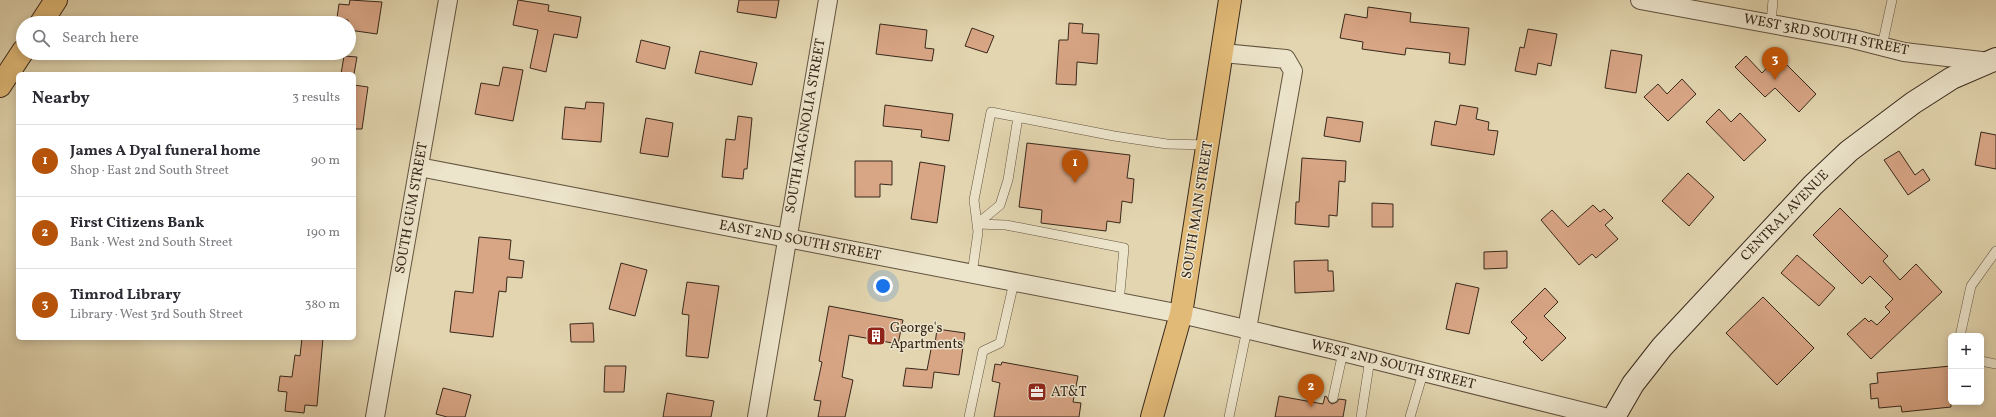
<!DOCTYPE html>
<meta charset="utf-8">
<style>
:root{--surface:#fff;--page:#f2f2f3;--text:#2b2b33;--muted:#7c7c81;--line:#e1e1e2;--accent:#b45309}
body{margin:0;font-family:Vollkorn,serif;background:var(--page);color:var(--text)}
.controls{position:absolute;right:12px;bottom:12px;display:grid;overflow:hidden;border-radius:6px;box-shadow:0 2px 10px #0003}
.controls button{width:36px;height:36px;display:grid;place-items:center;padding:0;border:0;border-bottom:1px solid var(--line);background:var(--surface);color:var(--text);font:20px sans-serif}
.you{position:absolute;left:883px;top:286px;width:14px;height:14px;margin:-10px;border:3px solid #fff;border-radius:50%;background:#1a73e8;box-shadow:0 0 0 6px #1a73e833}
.badge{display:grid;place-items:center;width:26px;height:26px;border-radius:50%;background:var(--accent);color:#fff;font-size:13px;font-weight:700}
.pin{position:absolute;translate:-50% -33px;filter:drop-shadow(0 1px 2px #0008)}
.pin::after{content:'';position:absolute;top:21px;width:14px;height:12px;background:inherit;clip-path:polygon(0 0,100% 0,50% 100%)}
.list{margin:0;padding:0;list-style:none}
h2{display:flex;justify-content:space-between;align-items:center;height:52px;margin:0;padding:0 16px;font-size:17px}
h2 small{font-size:13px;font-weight:400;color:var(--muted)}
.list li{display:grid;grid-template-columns:26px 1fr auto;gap:12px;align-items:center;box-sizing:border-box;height:72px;padding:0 16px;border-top:1px solid var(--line)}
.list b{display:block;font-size:15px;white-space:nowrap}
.list p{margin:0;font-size:13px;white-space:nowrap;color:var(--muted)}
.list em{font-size:13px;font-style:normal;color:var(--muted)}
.icon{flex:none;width:22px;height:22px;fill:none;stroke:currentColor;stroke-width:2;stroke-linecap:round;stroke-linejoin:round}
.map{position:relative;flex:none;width:1996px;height:417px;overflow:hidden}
.search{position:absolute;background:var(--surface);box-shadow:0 2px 10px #0003;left:16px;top:16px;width:340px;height:44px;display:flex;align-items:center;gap:10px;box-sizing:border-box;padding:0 14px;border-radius:22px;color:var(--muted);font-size:15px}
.panel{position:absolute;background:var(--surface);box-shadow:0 2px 10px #0003;left:16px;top:72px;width:340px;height:268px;border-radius:6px}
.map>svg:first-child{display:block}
.building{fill:#d8a585;stroke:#38281b}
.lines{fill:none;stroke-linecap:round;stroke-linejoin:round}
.lane-casing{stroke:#625340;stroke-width:10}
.street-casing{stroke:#625340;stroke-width:20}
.secondary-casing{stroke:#38281b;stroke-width:24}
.primary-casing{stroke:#38281b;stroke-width:24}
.lane{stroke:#ece4cb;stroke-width:9}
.street{stroke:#ece4cb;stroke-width:18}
.secondary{stroke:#ece4cb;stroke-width:22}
.primary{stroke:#e1ba78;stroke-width:22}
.labels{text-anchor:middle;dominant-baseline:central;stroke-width:3;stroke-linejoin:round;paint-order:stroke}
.street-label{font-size:14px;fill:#38281b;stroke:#ece4cb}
.poi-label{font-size:14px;fill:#38281b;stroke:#ece4cb;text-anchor:start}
</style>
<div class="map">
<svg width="1996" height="417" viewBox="0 0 1996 417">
<rect width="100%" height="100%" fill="#e2d5af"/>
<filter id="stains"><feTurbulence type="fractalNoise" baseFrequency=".005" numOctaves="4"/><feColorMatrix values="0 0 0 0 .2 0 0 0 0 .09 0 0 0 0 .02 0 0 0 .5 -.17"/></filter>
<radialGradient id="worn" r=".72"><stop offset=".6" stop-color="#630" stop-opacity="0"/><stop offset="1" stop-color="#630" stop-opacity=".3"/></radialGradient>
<path class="building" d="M 350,0 L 382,2 L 377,34 L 349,30 L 348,20 L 337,18 L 339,4 L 349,5 Z
M 518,0 L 549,5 L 548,11 L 581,17 L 577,38 L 554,34 L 546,72 L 530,68 L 538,30 L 513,25 Z
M 739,0 L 779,0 L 776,18 L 737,12 Z
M 1368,7 L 1411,13 L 1410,22 L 1469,28 L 1465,65 L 1449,63 L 1450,53 L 1406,48 L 1405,55 L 1362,49 L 1363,42 L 1340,38 L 1345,14 L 1367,18 Z
M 1069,23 L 1083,24 L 1082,33 L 1099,34 L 1097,64 L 1077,62 L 1076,85 L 1056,84 L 1059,40 L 1068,40 Z
M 880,24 L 927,30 L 925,48 L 934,49 L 932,61 L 876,54 Z
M 972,28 L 994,36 L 987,53 L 965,46 Z
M 1528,29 L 1557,34 L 1551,66 L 1538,63 L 1536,75 L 1515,71 L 1520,47 L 1524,48 Z
M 641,40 L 670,47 L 665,69 L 636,62 Z
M 1611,50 L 1642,55 L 1636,93 L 1605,88 Z
M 700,51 L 757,63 L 752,85 L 695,73 Z
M 344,56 L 357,57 L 354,74 L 341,74 Z
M 1746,56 L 1762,73 L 1778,56 L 1816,94 L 1799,112 L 1775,88 L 1765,97 L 1735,67 Z
M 503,67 L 523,70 L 513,121 L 475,114 L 481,83 L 499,86 Z
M 1682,79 L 1696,94 L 1668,121 L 1644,97 L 1658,84 L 1667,94 Z
M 354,85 L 368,87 L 362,129 L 354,129 Z
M 586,102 L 604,103 L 601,142 L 562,139 L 565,107 L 585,109 Z
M 885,105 L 953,114 L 949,141 L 921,137 L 922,130 L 883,126 Z
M 1460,105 L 1478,108 L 1476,119 L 1489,122 L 1488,130 L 1498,131 L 1494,155 L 1431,145 L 1435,121 L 1456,125 Z
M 1719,109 L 1731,122 L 1740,113 L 1766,140 L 1744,161 L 1706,122 Z
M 738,116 L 752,118 L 747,169 L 744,169 L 743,179 L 722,177 L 726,139 L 735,140 Z
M 1327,117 L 1363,122 L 1360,142 L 1324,136 Z
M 646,118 L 673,123 L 668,157 L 640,153 Z
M 1981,132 L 1996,135 L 1996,169 L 1975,165 Z
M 1027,143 L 1130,155 L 1127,178 L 1134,179 L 1132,203 L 1122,201 L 1120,223 L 1107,221 L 1106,231 L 1041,223 L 1042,210 L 1019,207 Z
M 1899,151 L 1915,175 L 1923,169 L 1930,180 L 1908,195 L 1884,160 Z
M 1302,158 L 1346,161 L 1345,182 L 1339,181 L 1337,216 L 1329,215 L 1329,227 L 1295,224 L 1296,202 L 1299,202 Z
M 855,161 L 892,161 L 892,185 L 880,184 L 880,197 L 855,197 Z
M 920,162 L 945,166 L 937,223 L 911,219 Z
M 1688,173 L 1714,197 L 1689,226 L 1662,201 Z
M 1372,203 L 1393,204 L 1393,227 L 1372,227 Z
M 1593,205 L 1600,212 L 1604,209 L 1613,218 L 1605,225 L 1618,239 L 1596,258 L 1592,254 L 1579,265 L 1541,220 L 1552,210 L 1568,227 Z
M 1840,208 L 1888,256 L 1883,261 L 1900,280 L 1916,264 L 1942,292 L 1871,359 L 1847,334 L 1865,318 L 1869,322 L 1871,320 L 1877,325 L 1890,312 L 1885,307 L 1893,299 L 1870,276 L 1862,284 L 1813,235 Z
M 479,237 L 511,240 L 509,259 L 524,261 L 522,278 L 507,277 L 506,292 L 499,291 L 493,337 L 450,332 L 455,291 L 473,293 Z
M 1507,251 L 1507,268 L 1484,269 L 1484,252 Z
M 1797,255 L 1835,288 L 1819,306 L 1781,273 Z
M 1328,260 L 1328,271 L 1333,271 L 1334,291 L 1295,293 L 1294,261 Z
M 621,263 L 647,270 L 635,316 L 609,309 Z
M 687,282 L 719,286 L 708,358 L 686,356 L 689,315 L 682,314 Z
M 1456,283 L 1479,288 L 1469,334 L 1446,329 Z
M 1545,288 L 1558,302 L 1544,316 L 1566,338 L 1542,361 L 1523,342 L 1527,338 L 1511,322 Z
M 1763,297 L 1814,348 L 1777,385 L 1726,333 Z
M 829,306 L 903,320 L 898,344 L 849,335 L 842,377 L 853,380 L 845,417 L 818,417 L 821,401 L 814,400 L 822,362 L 819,361 Z
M 593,323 L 594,342 L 571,342 L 570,324 Z
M 937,329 L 965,333 L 959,375 L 934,372 L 932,388 L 903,386 L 906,368 L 927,370 L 932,344 L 935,344 Z
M 302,338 L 323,338 L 317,406 L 305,405 L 304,413 L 285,411 L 287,392 L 278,391 L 280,376 L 292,377 L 295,355 L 300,356 Z
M 1002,362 L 1078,376 L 1073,402 L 1081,403 L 1079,417 L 994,417 L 1000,383 L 992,381 L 995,364 L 1001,365 Z
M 605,366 L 626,366 L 624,392 L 604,392 Z
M 1951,366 L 1951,407 L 1902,412 L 1901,406 L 1879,408 L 1878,398 L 1871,399 L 1870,384 L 1878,383 L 1877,373 Z
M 443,388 L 471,395 L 465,417 L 447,417 L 436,414 Z
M 667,393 L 714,401 L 711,417 L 663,417 Z
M 1279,396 L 1323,404 L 1325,396 L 1327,397 L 1329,402 L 1332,404 L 1337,402 L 1339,399 L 1346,400 L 1343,417 L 1275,417 Z"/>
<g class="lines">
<g class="lane-casing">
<path id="lane" d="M 1771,23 L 1773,0
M 1882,46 L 1892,0
M 977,224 L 1006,225 L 1124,248 L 1119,303
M 977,224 L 1000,205 L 1008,180 L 1018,117
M 972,274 L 978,232 L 974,200 L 991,112 L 1114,136 L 1167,144 L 1208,145
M 1960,336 L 1971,286 L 1996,251
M 1981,361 L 1996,364
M 1333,398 L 1343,352
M 969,417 L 983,351 L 1000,343 L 1014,282
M 1229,417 L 1247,329
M 1361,417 L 1370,359
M 1410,417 L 1423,373"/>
</g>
<g class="street-casing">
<path id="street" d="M 1640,0 L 1853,39 L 1904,52 L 1990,62
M 1223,53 L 1286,59 L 1293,71 L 1247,329
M 419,167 L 1181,314 L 1343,352 L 1604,417
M 375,417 L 448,0
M 757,417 L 828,0"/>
</g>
<g class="secondary-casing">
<path id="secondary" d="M 1614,417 L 1633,384 L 1662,347 L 1813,185 L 1849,151 L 1913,103 L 1952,78 L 1996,59"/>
</g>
<g class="primary-casing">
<path id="primary" d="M 41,23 L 56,0
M 0,86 L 23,51
M 1152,417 L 1181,314 L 1230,0"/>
</g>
<use href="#lane" class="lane"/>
<use href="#street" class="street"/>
<use href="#secondary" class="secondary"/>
<use href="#primary" class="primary"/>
</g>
<defs>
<g id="building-square" transform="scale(1)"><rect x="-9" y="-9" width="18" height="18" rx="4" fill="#8f2418" stroke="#ece4cb"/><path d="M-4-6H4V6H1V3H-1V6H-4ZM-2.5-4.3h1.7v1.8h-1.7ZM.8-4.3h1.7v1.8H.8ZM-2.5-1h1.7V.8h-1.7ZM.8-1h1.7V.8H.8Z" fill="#fff"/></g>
<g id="office-square" transform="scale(1)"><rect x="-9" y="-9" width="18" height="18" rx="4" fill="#8f2418" stroke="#ece4cb"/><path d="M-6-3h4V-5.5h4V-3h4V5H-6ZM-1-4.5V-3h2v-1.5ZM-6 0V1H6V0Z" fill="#fff"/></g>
</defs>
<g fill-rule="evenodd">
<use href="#building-square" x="876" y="336"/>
<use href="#office-square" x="1037" y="392"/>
</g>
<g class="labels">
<g class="street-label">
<text transform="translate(1826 35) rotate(11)">WEST 3RD SOUTH STREET</text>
<text transform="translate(806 126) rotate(-80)">SOUTH MAGNOLIA STREET</text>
<text transform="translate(412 208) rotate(-80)">SOUTH GUM STREET</text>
<text transform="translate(1198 210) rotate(-81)">SOUTH MAIN STREET</text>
<text transform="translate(1785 216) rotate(-46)">CENTRAL AVENUE</text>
<text transform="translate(800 241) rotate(11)">EAST 2ND SOUTH STREET</text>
<text transform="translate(1393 365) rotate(14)">WEST 2ND SOUTH STREET</text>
</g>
<g class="poi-label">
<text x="890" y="328">George's<tspan x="890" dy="16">Apartments</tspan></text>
<text x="1051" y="392">AT&amp;T</text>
</g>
</g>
<rect width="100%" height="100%" filter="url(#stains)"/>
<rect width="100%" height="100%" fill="url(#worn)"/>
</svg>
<div class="controls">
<button>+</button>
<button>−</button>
</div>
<div class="you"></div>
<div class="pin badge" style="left:1075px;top:183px">1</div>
<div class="pin badge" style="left:1311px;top:407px">2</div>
<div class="pin badge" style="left:1775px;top:80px">3</div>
<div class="search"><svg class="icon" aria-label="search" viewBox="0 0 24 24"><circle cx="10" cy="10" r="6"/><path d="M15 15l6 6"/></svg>Search here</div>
<section class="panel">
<h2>Nearby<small>3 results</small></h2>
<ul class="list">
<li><span class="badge">1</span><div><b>James A Dyal funeral home</b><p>Shop · East 2nd South Street</p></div><em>90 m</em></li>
<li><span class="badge">2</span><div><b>First Citizens Bank</b><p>Bank · West 2nd South Street</p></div><em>190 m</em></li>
<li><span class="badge">3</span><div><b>Timrod Library</b><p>Library · West 3rd South Street</p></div><em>380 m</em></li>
</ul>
</section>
</div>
